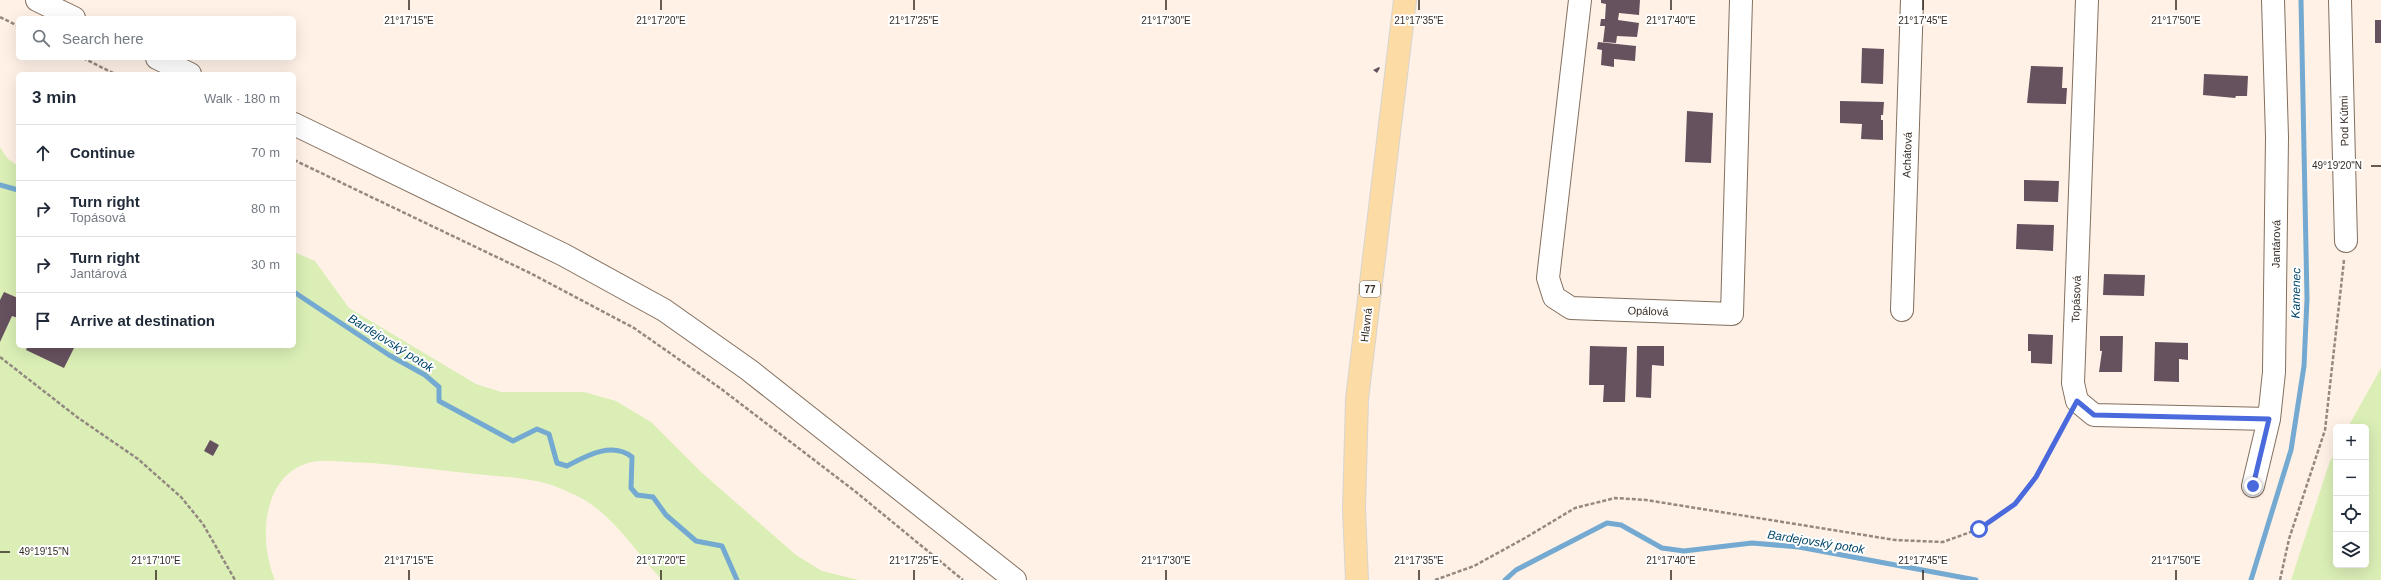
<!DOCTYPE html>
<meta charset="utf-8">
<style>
:root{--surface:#fff;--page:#f6f6f7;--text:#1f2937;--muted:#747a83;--line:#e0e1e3}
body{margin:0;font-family:Helvetica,sans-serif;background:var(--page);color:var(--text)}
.controls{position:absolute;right:12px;bottom:12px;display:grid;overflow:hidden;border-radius:6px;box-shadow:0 4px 16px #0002}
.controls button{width:36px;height:36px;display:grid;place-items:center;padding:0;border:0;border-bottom:1px solid var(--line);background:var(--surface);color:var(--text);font:20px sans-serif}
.stop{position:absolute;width:12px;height:12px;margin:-9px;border:3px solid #4969dd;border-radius:50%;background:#fff}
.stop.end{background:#4969dd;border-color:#fff;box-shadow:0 1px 4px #0008}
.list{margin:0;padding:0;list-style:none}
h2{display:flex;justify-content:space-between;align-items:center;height:52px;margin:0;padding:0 16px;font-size:17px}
h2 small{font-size:13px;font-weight:400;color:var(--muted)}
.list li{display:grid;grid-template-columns:26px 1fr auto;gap:12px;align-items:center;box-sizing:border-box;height:56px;padding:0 16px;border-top:1px solid var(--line)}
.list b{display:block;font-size:15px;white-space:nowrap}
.list p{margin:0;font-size:13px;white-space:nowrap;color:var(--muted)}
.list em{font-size:13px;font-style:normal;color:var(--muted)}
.icon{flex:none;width:22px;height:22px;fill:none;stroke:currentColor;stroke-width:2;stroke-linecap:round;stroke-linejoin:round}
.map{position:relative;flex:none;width:2381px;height:580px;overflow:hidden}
.search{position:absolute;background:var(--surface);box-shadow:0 4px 16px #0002;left:16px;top:16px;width:280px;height:44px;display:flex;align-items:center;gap:10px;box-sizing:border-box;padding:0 14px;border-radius:6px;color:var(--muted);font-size:15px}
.panel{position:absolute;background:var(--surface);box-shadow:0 4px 16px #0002;left:16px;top:72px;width:280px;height:276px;border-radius:6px}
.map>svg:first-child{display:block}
.green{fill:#daeeb6}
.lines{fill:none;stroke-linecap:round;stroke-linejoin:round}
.stream{stroke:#74aad1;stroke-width:5}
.building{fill:#66515f}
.minor-casing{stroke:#836f5e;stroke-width:24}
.major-casing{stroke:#d6d5d3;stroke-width:24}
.path{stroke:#948980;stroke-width:2.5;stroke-dasharray:4 2;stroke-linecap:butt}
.minor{stroke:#fff;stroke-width:22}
.major{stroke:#fddba4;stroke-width:22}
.route{stroke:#4969dd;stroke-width:5}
.ticks{fill:none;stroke:#342b24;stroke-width:1.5}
.labels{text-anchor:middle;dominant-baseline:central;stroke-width:4;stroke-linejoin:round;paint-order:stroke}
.shield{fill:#fff;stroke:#716b66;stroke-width:1}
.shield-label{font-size:10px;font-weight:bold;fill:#342b24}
.street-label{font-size:11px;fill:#342b24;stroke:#fff}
.water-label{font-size:12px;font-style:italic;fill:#00466b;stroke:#fff}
.ticks-label{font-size:10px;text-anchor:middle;fill:#342b24;stroke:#fff;stroke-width:4;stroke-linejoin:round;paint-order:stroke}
</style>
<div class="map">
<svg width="2381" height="580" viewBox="0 0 2381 580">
<rect width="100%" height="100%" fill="#fff1e6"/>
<path class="green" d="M 0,147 L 7,158 L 18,166 L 18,346 L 294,346 L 294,252 L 315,261 L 349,308 L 476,384 L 501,392 L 584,392 L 616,401 L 651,422 L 701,472 L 796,555 L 822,571 L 859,580 L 662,580 C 635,552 614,515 579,497 C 569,492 556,486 545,483 C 520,477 493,476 467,473 C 427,469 387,463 347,462 C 334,461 317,459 305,464 C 261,480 259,543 275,580 L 0,580 Z
M 2381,368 L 2381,580 L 2291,580 L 2330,461 L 2336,450 L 2336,565 L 2366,565 L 2366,427 L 2348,427 Z"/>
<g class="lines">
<path class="stream" d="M 0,185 L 18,190
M 294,292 L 389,355 L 425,375 L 439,387 L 439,401 L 513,441 L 537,429 L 549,434 L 557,463 L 567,466 C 586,456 612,441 632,457 L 631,488 L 637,495 L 653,497 L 666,515 L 696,541 L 722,546 L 737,580
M 1505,580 L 1516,570 L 1607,523 L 1621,525 L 1662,548 L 1684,551 L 1752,543 L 1799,547 L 1976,580
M 2251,580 L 2291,450 L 2304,366 L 2307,299 L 2301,0"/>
</g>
<path class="building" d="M 1601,0 L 1640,0 L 1639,15 L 1619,13 L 1618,20 L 1639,23 L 1637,37 L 1617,36 L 1616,43 L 1603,42 L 1605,26 L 1600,26 L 1601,19 L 1605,19 L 1606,4 L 1601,3 Z
M 2375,20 L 2381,20 L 2381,43 L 2375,43 Z
M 1598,42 L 1636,46 L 1635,61 L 1614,59 L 1614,67 L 1601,65 L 1602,50 L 1597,49 Z
M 1862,48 L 1884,49 L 1883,84 L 1861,83 Z
M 2031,66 L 2063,67 L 2062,88 L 2067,88 L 2066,104 L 2027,103 Z
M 1379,67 L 1380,68 L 1377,73 L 1373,70 Z
M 2204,74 L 2248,76 L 2247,96 L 2236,96 L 2235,98 L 2203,95 Z
M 1840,101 L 1884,102 L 1883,115 L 1881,115 L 1881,120 L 1883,120 L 1883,140 L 1861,139 L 1862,124 L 1840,123 Z
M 1687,111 L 1713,113 L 1711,163 L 1685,162 Z
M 2024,180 L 2059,181 L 2058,202 L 2024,201 Z
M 2017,224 L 2054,225 L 2053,251 L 2016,249 Z
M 2104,274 L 2145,275 L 2144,296 L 2103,295 Z
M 4,292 L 18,298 L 18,318 L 12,316 L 0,342 L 0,300 Z
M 2028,334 L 2053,335 L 2052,364 L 2031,363 L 2031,351 L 2028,351 Z
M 2100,336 L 2123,336 L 2122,372 L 2099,372 L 2102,351 L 2100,351 Z
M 2155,342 L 2188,343 L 2188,360 L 2179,359 L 2179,382 L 2154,381 Z
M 28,346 L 75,346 L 64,368 L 26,350 Z
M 1590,346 L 1627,347 L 1625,402 L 1603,402 L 1604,385 L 1589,385 Z
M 1637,346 L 1664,346 L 1664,366 L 1652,365 L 1651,398 L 1636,397 Z
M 210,440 L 219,445 L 213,456 L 204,451 Z"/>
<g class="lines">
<g class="minor-casing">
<path id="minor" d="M 37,0 L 74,18
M 1580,0 L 1548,278 L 1554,297 L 1571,308 L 1732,314 L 1741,0
M 2087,0 L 2073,383 L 2077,401 L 2094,415 L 2269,419
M 2340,0 L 2346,241
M 157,58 L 190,74
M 294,124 L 564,255 L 664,310 L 749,370 L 1015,580
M 1902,310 L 1912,0
M 2253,486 L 2269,419 L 2274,372 L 2277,137 L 2273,0"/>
</g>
<g class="major-casing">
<path id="major" d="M 1357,580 L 1354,509 L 1357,399 L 1405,0"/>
</g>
<path class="path" d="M 0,17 L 18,26
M 83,58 L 115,74
M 294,160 L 530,273 L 634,328 L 720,388 L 856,492 L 963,580
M 0,357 L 77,417 L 138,459 L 181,497 L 203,524 L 235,580
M 1435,580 L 1474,566 L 1525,538 L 1575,508 L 1615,498 L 1646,500 L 1895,540 L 1943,542 L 1979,529 L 2015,504 L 2036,477 L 2068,417
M 2280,580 L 2289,539 L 2325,430 L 2344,260"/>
<use href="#minor" class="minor"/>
<use href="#major" class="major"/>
</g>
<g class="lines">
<path class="route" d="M 1979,529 L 2015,504 L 2036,477 L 2077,401 L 2094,415 L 2269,419 L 2253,486"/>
</g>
<path class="ticks" d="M 409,0 L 409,10M 661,0 L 661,10M 914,0 L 914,10M 1166,0 L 1166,10M 1419,0 L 1419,10M 1671,0 L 1671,10M 1923,0 L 1923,10M 2176,0 L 2176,10M 2371,166 L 2381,166M 0,552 L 10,552M 156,570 L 156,580M 409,570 L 409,580M 661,570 L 661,580M 914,570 L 914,580M 1166,570 L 1166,580M 1419,570 L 1419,580M 1671,570 L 1671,580M 1923,570 L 1923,580M 2176,570 L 2176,580"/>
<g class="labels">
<rect class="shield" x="1360" y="281" width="20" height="16" rx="3"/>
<g class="shield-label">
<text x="1370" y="289">77</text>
</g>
<g class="street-label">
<text transform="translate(2344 121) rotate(-91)">Pod Kútmi</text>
<text transform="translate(1907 155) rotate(-88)">Achátová</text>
<text transform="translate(2276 244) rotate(-89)">Jantárová</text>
<text transform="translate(2076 299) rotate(-88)">Topásová</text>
<text transform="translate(1648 311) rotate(2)">Opálová</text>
<text transform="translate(1366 325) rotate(-83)">Hlavná</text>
</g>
<g class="water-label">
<text transform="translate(2296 293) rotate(-89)">Kamenec</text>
<text transform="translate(391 343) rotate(32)">Bardejovský potok</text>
<text transform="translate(1816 542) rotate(9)">Bardejovský potok</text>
</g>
</g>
<g class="ticks-label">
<text x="409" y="24">21°17'15"E</text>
<text x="661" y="24">21°17'20"E</text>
<text x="914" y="24">21°17'25"E</text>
<text x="1166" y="24">21°17'30"E</text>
<text x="1419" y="24">21°17'35"E</text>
<text x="1671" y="24">21°17'40"E</text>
<text x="1923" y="24">21°17'45"E</text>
<text x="2176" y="24">21°17'50"E</text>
<text x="2337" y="169">49°19'20"N</text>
<text x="44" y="555">49°19'15"N</text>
<text x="156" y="564">21°17'10"E</text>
<text x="409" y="564">21°17'15"E</text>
<text x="661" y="564">21°17'20"E</text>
<text x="914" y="564">21°17'25"E</text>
<text x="1166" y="564">21°17'30"E</text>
<text x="1419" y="564">21°17'35"E</text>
<text x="1671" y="564">21°17'40"E</text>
<text x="1923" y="564">21°17'45"E</text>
<text x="2176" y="564">21°17'50"E</text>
</g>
</svg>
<div class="controls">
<button>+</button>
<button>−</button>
<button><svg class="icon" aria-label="locate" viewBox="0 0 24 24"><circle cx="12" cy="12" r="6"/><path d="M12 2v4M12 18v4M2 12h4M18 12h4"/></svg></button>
<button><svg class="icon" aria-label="layers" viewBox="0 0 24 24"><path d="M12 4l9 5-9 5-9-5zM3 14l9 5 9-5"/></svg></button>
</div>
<div class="stop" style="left:1979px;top:529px"></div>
<div class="stop end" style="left:2253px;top:486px"></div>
<div class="search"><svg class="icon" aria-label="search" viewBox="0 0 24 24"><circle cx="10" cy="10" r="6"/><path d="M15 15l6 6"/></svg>Search here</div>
<section class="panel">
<h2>3 min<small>Walk · 180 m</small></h2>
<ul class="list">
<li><svg class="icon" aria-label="ahead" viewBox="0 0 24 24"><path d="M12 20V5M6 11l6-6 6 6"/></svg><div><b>Continue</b></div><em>70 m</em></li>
<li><svg class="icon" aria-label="right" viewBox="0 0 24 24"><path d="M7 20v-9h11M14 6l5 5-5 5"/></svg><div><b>Turn right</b><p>Topásová</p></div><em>80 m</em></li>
<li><svg class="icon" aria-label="right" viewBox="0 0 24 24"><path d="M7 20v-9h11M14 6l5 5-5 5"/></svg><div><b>Turn right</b><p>Jantárová</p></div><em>30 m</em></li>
<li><svg class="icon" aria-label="arrive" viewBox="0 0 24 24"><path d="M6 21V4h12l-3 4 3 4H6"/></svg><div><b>Arrive at destination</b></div></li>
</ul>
</section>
</div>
